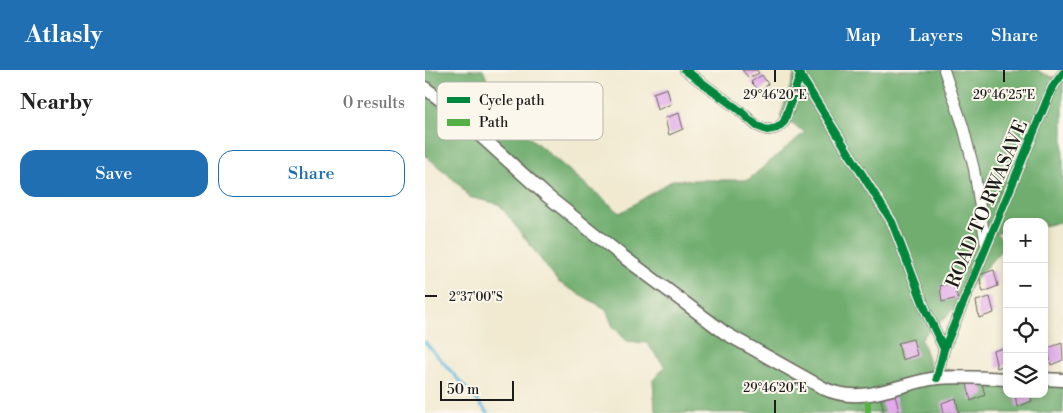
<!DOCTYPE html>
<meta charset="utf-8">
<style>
:root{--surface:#fff;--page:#f2f2f2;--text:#222;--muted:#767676;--line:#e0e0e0;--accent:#1f6fb2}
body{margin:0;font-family:"Libre Bodoni",serif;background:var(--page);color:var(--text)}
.controls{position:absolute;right:15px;bottom:15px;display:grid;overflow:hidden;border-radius:10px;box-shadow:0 2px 8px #0003}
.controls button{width:45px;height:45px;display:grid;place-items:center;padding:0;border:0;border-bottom:1px solid var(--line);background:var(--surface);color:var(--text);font:25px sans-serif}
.scale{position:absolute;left:15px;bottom:12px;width:74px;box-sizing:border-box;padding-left:5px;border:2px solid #1c1c1c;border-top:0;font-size:14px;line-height:18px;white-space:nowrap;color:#1c1c1c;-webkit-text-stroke:4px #fbf7ec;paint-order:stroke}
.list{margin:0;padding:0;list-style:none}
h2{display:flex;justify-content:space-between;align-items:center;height:65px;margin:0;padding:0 20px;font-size:21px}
h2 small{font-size:16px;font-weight:400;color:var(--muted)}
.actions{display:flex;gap:10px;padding:15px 20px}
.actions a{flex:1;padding:11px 0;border:1px solid var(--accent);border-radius:15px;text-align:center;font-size:18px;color:var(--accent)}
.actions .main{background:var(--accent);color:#fff}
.icon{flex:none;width:28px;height:28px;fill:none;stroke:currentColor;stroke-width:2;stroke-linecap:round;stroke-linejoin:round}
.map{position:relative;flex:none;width:638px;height:343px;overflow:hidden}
header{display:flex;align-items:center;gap:30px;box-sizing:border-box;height:70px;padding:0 25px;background:var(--accent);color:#fff}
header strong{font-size:24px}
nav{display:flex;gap:28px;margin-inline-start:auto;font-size:18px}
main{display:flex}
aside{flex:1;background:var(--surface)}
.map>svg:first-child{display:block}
.forest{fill:#6fad6e;stroke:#466445}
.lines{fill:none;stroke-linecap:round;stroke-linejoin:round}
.stream{stroke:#62b8df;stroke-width:3}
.building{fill:#e1a9e9}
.minor-casing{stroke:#67645b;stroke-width:12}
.major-casing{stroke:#67645b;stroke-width:15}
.minor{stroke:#fff;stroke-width:10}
.major{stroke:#fff;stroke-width:12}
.quiet{stroke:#55b145;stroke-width:6;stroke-dasharray:12 6;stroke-linecap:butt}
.cycleway-casing{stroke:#fbf7ec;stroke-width:11}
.cycleway{stroke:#00873e;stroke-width:8}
.ticks{fill:none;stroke:#1c1c1c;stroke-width:2}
.labels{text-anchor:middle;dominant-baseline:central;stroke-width:4;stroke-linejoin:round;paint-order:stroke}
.street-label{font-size:19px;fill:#1c1c1c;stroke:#fbf7ec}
.key{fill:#fbf7ec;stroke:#b8b5ae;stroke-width:1}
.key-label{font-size:14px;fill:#1c1c1c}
.ticks-label{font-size:12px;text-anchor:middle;fill:#1c1c1c;stroke:#fbf7ec;stroke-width:4;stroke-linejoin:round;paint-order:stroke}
</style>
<header>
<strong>Atlasly</strong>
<nav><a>Map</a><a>Layers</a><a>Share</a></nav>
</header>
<main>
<aside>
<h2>Nearby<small>0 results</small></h2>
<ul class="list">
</ul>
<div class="actions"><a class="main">Save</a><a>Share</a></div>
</aside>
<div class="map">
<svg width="638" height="343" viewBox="0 0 638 343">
<rect width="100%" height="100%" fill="#fbf7ec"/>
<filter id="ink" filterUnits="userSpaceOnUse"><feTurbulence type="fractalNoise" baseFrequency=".02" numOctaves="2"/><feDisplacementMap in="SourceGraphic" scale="10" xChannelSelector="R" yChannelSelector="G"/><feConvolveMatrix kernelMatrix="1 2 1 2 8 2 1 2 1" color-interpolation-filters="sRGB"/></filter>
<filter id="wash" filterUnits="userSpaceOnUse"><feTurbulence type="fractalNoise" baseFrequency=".0096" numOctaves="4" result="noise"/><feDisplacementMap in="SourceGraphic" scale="20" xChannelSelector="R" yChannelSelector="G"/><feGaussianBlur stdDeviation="1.12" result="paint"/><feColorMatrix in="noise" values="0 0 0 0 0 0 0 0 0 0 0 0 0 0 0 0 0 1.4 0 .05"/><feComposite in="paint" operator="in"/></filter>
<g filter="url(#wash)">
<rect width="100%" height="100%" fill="#f1ead1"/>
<path class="forest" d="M 0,0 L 58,0 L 78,45 L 195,143 L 248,110 L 323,110 L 380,62 L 355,47 L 371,0 L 613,0 L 617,3 L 638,11 L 638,151 L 619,156 L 619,152 L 582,152 L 582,161 L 571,163 L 582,174 L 554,205 L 521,248 L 509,255 L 496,269 L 506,298 L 582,306 L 582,324 L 619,324 L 619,306 L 638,305 L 638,343 L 233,343 L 230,339 L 228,310 L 240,297 L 222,273 L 202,271 L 188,257 L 181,239 L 133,212 L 74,134 L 43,127 L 36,116 L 0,85 Z"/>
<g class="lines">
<path class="stream" d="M 0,272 L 63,343"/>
</g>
<g id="blocks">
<path class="building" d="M 317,0 L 332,0 L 334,3 L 324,8 Z
M 337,5 L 343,14 L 336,22 L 326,12 Z
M 242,18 L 246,34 L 232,40 L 228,23 Z
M 254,43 L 258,59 L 244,65 L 240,48 Z
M 569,200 L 573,216 L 558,222 L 554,205 Z
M 527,213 L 533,228 L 517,232 L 515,216 Z
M 565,227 L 569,243 L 554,248 L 551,231 Z
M 488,269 L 492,285 L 477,290 L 473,273 Z
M 637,273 L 638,290 L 626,295 L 623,278 Z
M 582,277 L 582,294 L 572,298 L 568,281 Z
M 556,310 L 560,325 L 546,331 L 542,314 Z
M 590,324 L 605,324 L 607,331 L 592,337 Z
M 470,325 L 474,341 L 468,343 L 459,343 L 456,329 Z
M 531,328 L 534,343 L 519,343 L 517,333 Z"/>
</g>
</g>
<g filter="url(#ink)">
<use href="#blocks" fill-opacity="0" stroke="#67645b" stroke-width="1"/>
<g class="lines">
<g class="minor-casing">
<path id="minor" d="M 260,0 L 314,40 L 332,56 L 342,60 L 352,58 L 359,52 L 375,5
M 372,0 L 467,152 L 501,241 L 519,279 L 512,308
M 519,0 L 538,56 L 549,99 L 561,176
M 519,279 L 627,18 L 638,3"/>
</g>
<g class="major-casing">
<path id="major" d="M 0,18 L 17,31 L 121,125 L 196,185 L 300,263 L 400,319 C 439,336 474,313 512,308 C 535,306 559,308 582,309
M 619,309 L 638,310"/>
</g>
<use href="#minor" class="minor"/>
<use href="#major" class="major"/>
<path class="quiet" d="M 443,343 L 443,325"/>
<g class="cycleway-casing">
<path id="cycleway" d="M 260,0 L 314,40 L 332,56 L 342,60 L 352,58 L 359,52 L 375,5
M 372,0 L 467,152 L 501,241 L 519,279 L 512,308
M 519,279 L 627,18 L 638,3"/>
</g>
<use href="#cycleway" class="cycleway"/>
</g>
</g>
<path class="ticks" d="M 350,0 L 350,12M 579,0 L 579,12M 0,226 L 12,226M 350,330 L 350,343"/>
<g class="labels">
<g class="street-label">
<text transform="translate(562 134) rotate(-67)">ROAD TO RWASAVE</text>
</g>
</g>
<rect x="12" y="12" width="166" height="58" rx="8" class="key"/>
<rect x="22" y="27" width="23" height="6" fill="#00873e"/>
<rect x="22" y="49" width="23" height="7" fill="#55b145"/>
<g class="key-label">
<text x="54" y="35">Cycle path</text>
<text x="54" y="57">Path</text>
</g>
<g class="ticks-label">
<text x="350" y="29">29°46'20"E</text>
<text x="579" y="29">29°46'25"E</text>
<text x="51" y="231">2°37'00"S</text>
<text x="350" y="322">29°46'20"E</text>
</g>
</svg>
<div class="controls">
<button>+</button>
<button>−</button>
<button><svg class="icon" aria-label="locate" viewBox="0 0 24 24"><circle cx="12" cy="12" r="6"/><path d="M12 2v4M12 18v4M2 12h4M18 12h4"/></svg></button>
<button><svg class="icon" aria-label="layers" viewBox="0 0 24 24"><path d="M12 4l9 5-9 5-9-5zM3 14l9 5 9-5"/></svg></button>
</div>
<div class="scale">50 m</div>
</div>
</main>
